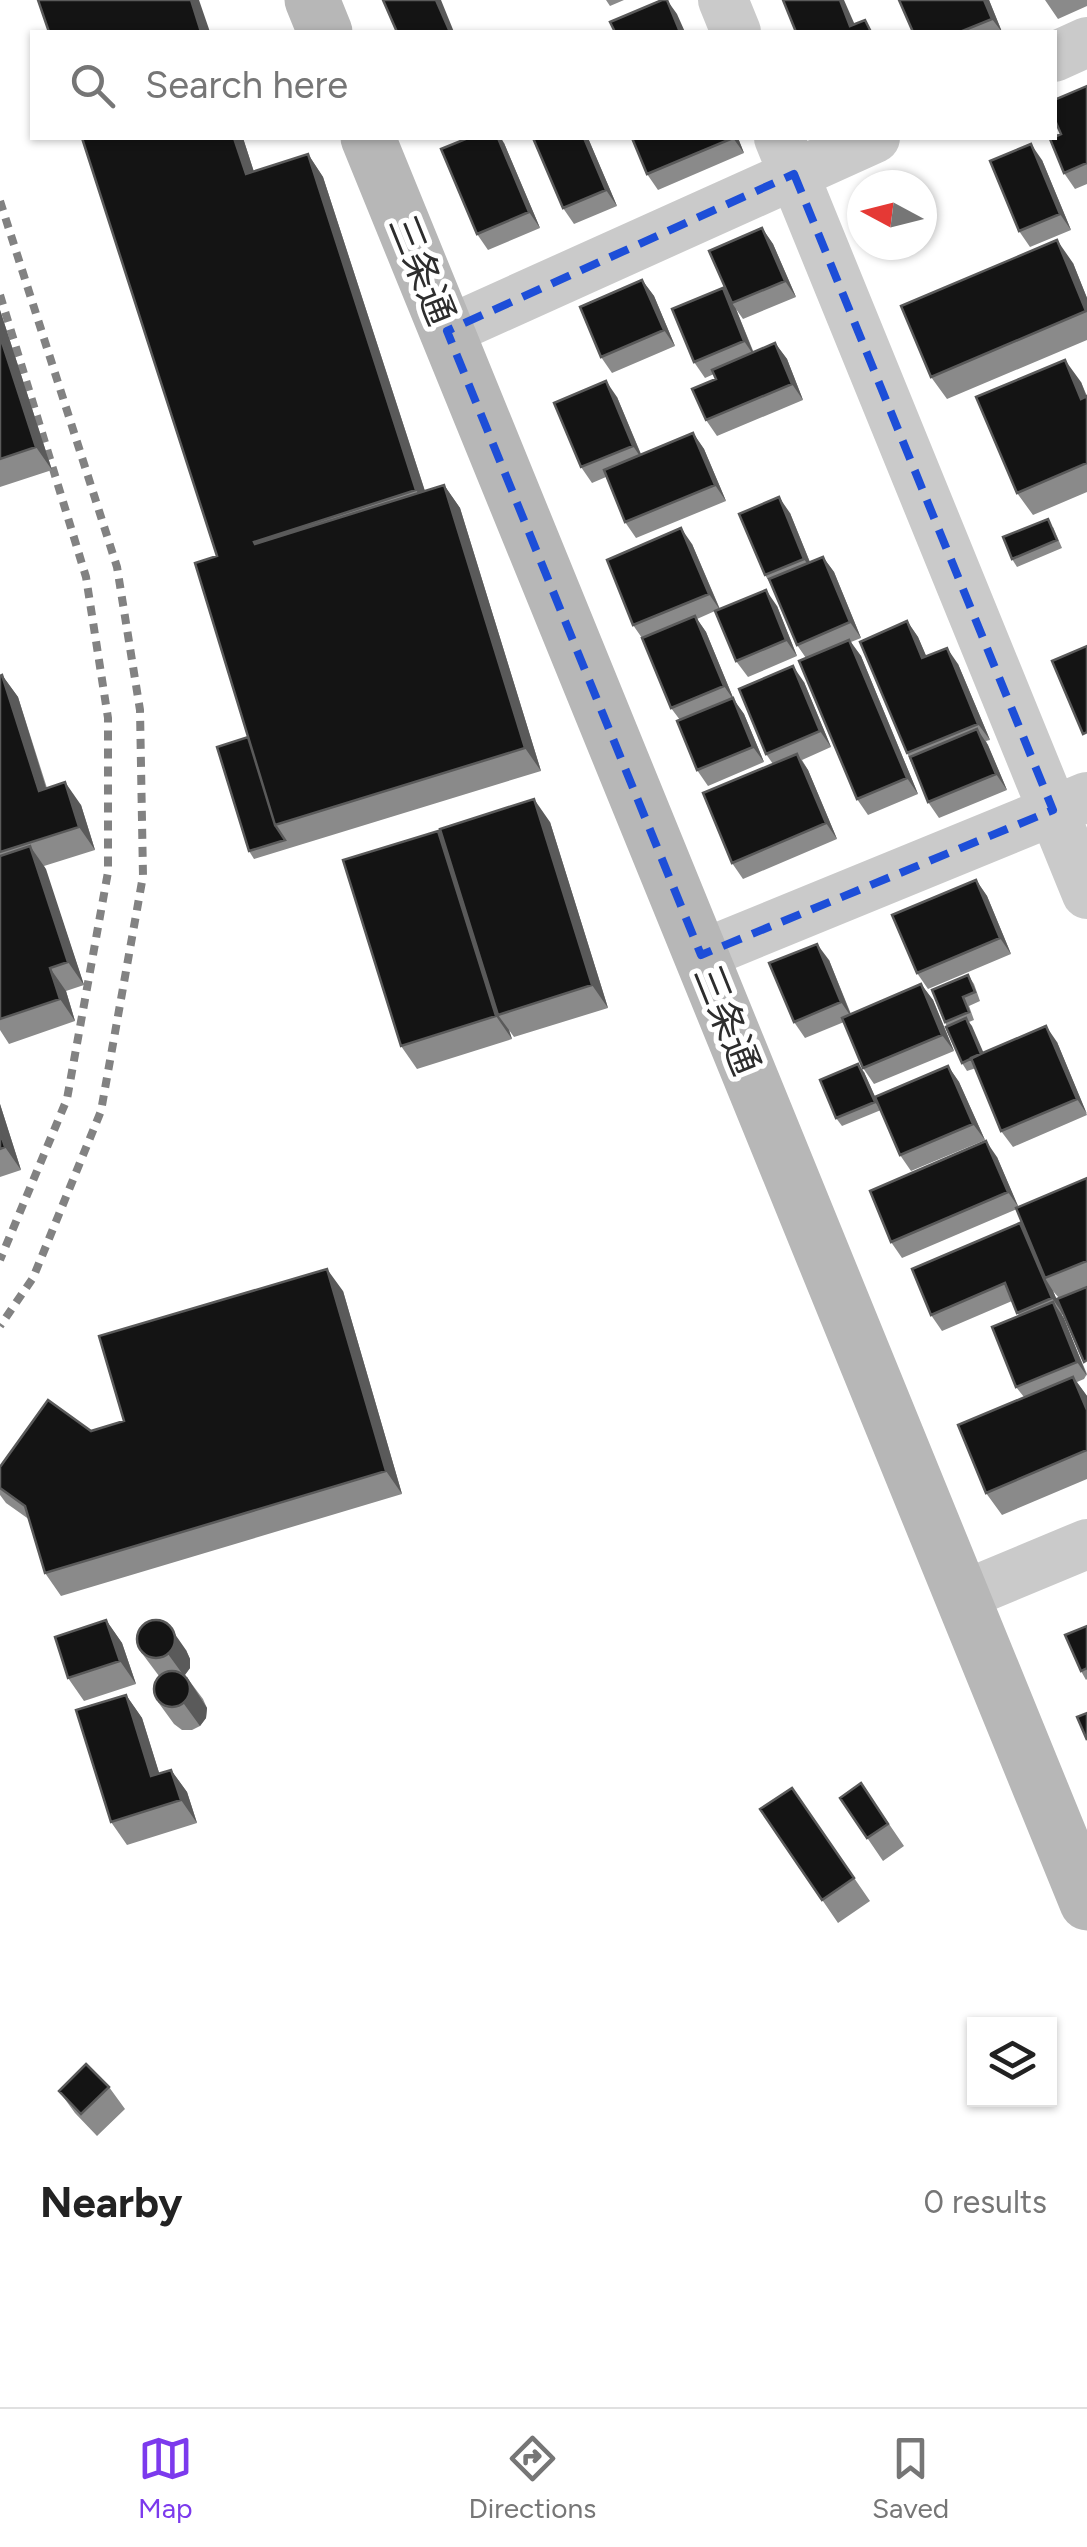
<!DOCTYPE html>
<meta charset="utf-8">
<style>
:root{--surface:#fff;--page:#f6f6f6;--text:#222;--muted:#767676;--line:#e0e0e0;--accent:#7c3aed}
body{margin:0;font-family:Figtree,"Noto Sans JP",sans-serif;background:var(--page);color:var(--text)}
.controls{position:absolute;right:30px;bottom:30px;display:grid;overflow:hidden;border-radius:0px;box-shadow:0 2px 8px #0004}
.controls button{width:90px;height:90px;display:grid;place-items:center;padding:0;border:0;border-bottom:2px solid var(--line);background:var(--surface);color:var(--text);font:50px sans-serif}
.compass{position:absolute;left:847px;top:170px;width:90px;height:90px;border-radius:50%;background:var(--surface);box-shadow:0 2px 8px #0004;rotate:277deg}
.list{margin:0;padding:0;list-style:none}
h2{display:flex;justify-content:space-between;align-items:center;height:130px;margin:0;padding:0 40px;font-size:42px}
h2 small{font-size:32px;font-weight:400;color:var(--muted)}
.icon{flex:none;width:55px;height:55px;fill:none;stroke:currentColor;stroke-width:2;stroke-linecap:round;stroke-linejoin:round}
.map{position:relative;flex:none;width:1087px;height:2137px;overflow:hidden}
.search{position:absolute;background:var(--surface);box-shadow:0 2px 8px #0004;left:30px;right:30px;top:30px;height:110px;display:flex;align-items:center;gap:25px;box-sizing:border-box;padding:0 35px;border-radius:0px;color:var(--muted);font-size:38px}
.sheet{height:270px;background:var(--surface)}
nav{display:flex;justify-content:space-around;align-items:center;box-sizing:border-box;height:140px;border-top:2px solid var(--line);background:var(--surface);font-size:28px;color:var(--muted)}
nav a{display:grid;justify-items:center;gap:5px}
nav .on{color:var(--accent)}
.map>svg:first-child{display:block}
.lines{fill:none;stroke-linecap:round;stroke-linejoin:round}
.street{stroke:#cacaca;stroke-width:50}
.secondary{stroke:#b7b7b7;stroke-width:55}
.rail{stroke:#828282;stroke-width:8;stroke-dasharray:10 8;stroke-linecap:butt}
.wall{fill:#8a8a8a}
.shaded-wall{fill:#5a5a5a}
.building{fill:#141414;stroke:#5a5a5a;stroke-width:2.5}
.marked{fill:none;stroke:#1d4ed8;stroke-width:8;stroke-dasharray:20 12;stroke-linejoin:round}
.labels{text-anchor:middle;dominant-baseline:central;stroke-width:10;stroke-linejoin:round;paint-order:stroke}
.street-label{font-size:38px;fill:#2d2d2d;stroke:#fff}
</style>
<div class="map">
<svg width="1087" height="2137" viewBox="0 0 1087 2137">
<rect width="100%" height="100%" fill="#fff"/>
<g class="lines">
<path class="street" d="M 723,0 L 736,32
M 1054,57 L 1087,42
M 779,138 L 1087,894
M 447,331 L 875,138
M 701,955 L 1087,797
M 962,1596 L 1087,1544"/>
<path class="secondary" d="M 312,0 L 325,32
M 368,138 L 1087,1903"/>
<path class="rail" d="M 0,201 L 117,567 L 140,710 L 143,876 L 101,1111 L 33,1278 L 0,1326
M 0,295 L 86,577 L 108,718 L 108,872 L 67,1099 L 0,1260"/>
</g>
<path class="wall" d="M 606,0 L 624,0 L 610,6 Z
M 899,0 L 989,0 L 1002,32 L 913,32 Z
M 1045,0 L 1087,0 L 1087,6 L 1058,19 Z
M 1087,86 L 1087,184 L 1075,189 L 1064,173 L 1061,134 Z
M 82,138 L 243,138 L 254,172 L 308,154 L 323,177 L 425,491 L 444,485 L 460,508 L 541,771 L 254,859 L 249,851 L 248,737 L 217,556 Z
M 588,138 L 617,206 L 574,224 L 563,208 Z
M 632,138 L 738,138 L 744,153 L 658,190 L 647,174 Z
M 504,143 L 540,228 L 488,250 L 477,234 Z
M 1042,160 L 1071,230 L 1030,247 L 1019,231 Z
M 762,228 L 773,244 L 796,297 L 743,319 L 736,309 L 754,353 L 775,343 L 787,359 L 803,400 L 717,436 L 706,420 L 716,379 L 714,374 L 705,378 L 694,362 L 723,288 L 729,298 Z
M 1073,263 L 1087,298 L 1087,340 L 947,399 L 931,377 Z
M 642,280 L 654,296 L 675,346 L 612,373 L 601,357 Z
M 0,310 L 52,470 L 0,487 Z
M 1081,382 L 1087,396 L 1087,492 L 1033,515 L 1017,493 Z
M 617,397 L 641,454 L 693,433 L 704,449 L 726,501 L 636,538 L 625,522 L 606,477 L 592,483 L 581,467 Z
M 790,513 L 810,562 L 823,557 L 834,572 L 861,638 L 851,642 L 861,656 L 918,794 L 868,815 L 857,799 L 806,658 L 797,645 L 772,586 L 765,575 Z
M 1053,527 L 1062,548 L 1017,567 L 1012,559 Z
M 692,544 L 720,609 L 777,606 L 797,656 L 748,677 L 736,661 L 715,611 L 697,619 L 706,632 L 734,700 L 744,714 L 764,762 L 708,786 L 697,770 L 680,720 L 671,708 L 642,638 L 633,625 Z
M 907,621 L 918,637 L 926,656 L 958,664 L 990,740 L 986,741 L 1007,790 L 939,818 L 928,802 L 907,753 Z
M 2,675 L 18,697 L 47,788 L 81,805 L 95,850 L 44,866 L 84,985 L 66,991 L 75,1021 L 9,1044 L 0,1030 L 0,676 Z
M 804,682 L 831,747 L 802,760 L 808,770 L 837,839 L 743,879 L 732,863 L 773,764 L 766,754 Z
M 550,822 L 608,1008 L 514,1037 L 509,1030 L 512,1039 L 417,1069 L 401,1046 L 438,831 L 443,838 Z
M 976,880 L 987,896 L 1011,954 L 928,989 L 917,973 Z
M 829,960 L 851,1014 L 921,984 L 933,1000 L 954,1051 L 874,1084 L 863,1068 L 844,1022 L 805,1038 L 794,1022 Z
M 968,975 L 974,984 L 980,1001 L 969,1006 L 974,1020 L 969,1022 L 983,1053 L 1057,1042 L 1087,1115 L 1013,1147 L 1001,1131 L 976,1068 L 967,1071 L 962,1063 L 945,1022 Z
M 948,1066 L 959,1082 L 985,1140 L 911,1171 L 900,1155 Z
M 864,1072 L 881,1110 L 842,1126 L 836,1118 Z
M 0,1104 L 21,1170 L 0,1177 Z
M 997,1157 L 1018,1207 L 1087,1178 L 1087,1360 L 1059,1298 L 1053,1291 L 1063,1314 L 1062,1315 L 1087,1374 L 1084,1379 L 1077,1382 L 1087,1396 L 1087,1479 L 1002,1515 L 986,1493 L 1024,1397 L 1016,1387 L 1019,1316 L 1012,1301 L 942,1331 L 931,1315 L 1024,1228 L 1017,1209 L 902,1258 L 891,1242 Z
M 343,1291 L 402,1494 L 61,1596 L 45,1573 L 30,1520 L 6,1503 L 0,1495 L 0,1467 L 91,1431 L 124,1421 Z
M 106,1620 L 122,1643 L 136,1684 L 84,1701 L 68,1678 Z
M 1087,1626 L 1087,1679 L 1086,1680 L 1081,1671 Z
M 186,1650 L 190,1659 L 190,1668 L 185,1675 L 203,1699 L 207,1708 L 206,1718 L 200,1726 L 192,1730 L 182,1730 L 174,1724 L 158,1702 L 159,1676 L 141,1652 Z
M 126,1695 L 142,1718 L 159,1773 L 171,1770 L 187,1792 L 197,1823 L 127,1845 L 111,1822 Z
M 861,1783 L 904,1846 L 883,1861 L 840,1798 Z
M 792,1788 L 870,1901 L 838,1923 L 760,1809 Z
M 109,2087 L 125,2109 L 97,2136 L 75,2113 L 59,2091 Z"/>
<path class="shaded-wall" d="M 191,0 L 199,0 L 210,32 L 201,32 Z
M 436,0 L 441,0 L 454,32 L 450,32 Z
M 667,0 L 677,14 L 685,32 L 680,32 Z
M 840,0 L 844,0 L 858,32 L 850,26 Z
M 984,0 L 989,0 L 1002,32 L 992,19 Z
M 234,138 L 243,138 L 262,197 L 246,174 Z
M 498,138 L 501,138 L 504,143 L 540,228 L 529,212 Z
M 584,138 L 588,138 L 617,206 L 606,190 Z
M 733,138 L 738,138 L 744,153 Z
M 1031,144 L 1042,160 L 1071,230 L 1060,214 Z
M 308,154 L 323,177 L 432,513 L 416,490 Z
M 762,228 L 773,244 L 796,297 L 785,281 Z
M 1057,240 L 1073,263 L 1087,298 L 1087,312 Z
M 642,280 L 654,296 L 675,346 L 664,330 Z
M 723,288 L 733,303 L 732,303 L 736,309 L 755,357 L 744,341 Z
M 0,310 L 52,470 L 36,447 L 0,336 Z
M 775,343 L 787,359 L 803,400 L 792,384 Z
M 1065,360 L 1081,382 L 1087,398 L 1081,399 Z
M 606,381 L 617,397 L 644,462 L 633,446 Z
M 693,433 L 704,449 L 726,501 L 715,485 Z
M 444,485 L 460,508 L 541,771 L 525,748 Z
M 779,497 L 790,513 L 815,575 L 804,559 Z
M 681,528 L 692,544 L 720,610 L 709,594 Z
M 823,557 L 834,572 L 861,638 L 850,622 Z
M 766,590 L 777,606 L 797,656 L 786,640 Z
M 695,616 L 706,632 L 734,700 L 744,714 L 764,762 L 753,747 L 733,699 L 724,686 Z
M 907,621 L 918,637 L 934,674 L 922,658 Z
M 849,640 L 861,656 L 918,794 L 907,778 Z
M 947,648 L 958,664 L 990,740 L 978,724 Z
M 793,666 L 804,682 L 831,747 L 820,731 Z
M 2,675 L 18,697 L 54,814 L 39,791 Z
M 977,729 L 988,745 L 1007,790 L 996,774 Z
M 797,754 L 808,770 L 837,839 L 826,823 Z
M 65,782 L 81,805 L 95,850 L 79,827 Z
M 534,799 L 550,822 L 608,1008 L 592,985 Z
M 438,831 L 453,853 L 498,1015 L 509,1030 L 512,1039 L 496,1016 Z
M 30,846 L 46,869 L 84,985 L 68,962 Z
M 976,880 L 987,896 L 1011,954 L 1000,938 Z
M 817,944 L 829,960 L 852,1018 L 841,1002 Z
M 50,968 L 66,991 L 75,1021 L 60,999 Z
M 921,984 L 933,1000 L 954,1051 L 942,1035 Z
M 966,1018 L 972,1026 L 988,1063 L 982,1055 Z
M 1046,1026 L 1057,1042 L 1087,1114 L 1077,1099 Z
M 858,1064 L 864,1072 L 881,1110 L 875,1102 Z
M 948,1066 L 959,1082 L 985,1140 L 973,1124 Z
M 0,1104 L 21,1170 L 5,1147 L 0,1131 Z
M 986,1141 L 997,1157 L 1019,1208 L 1008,1192 Z
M 1020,1223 L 1045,1278 L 1053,1291 L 1063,1314 L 1052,1298 Z
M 327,1269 L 343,1291 L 402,1494 L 386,1471 Z
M 1053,1302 L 1064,1318 L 1087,1376 L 1077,1362 Z
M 1073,1377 L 1087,1396 L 1087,1410 Z
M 106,1620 L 122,1643 L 136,1684 L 120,1661 Z
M 170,1627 L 186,1650 L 190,1659 L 190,1668 L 184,1676 L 168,1654 Z
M 187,1677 L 207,1708 L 206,1718 L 200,1726 L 184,1704 Z
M 126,1695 L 142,1718 L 167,1798 L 151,1776 Z
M 171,1770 L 187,1792 L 197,1823 L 181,1800 Z"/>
<path class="building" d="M 38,0 L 191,0 L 201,32 L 49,32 Z
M 383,0 L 436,0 L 450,32 L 397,32 Z
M 662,0 L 667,0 L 680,32 L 615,32 L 610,22 Z
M 783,0 L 840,0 L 850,26 L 865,20 L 871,32 L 796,32 Z
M 899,0 L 984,0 L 992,19 L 960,32 L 913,32 Z
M 1087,86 L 1087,163 L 1064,173 L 1050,139 L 1061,134 L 1054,118 L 1054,100 Z
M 82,138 L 234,138 L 246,174 L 308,154 L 416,490 L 254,542 L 255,544 L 444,485 L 525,748 L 275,825 L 195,563 L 217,556 Z
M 468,138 L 498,138 L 529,212 L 477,234 L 441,149 Z
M 533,138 L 584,138 L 606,190 L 563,208 Z
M 632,138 L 733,138 L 647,174 Z
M 1031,144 L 1060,214 L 1019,231 L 990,161 Z
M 762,228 L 785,281 L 732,303 L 709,251 Z
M 1057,240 L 1086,311 L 931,377 L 901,306 Z
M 642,280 L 664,330 L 601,357 L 580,307 Z
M 723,288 L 744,341 L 694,362 L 672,309 Z
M 0,336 L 36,447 L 0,459 Z
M 775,343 L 792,384 L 706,420 L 692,389 L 716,379 L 712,370 Z
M 1065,360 L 1081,399 L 1087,396 L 1087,463 L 1017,493 L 976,397 Z
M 606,381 L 633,446 L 581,467 L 554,403 Z
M 693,433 L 715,485 L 625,522 L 604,470 Z
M 779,497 L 804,559 L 765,575 L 739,514 Z
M 1048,519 L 1057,540 L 1012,559 L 1003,537 Z
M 681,528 L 709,594 L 633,625 L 607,560 Z
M 823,557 L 850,622 L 797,645 L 769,579 Z
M 766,590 L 786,640 L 736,661 L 715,611 Z
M 695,616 L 724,686 L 671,708 L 642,638 Z
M 907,621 L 922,658 L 947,648 L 978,724 L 907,753 L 860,642 Z
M 849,640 L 907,778 L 857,799 L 799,661 Z
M 1087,646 L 1087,732 L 1083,734 L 1052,661 Z
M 793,666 L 820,731 L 766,754 L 739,689 Z
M 2,675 L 39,791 L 65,782 L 79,827 L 0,852 L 0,676 Z
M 733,698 L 753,747 L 697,770 L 677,721 Z
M 977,729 L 996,774 L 928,802 L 910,757 Z
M 248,737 L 275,825 L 285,840 L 249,851 L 217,747 Z
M 797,754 L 826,823 L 732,863 L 703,793 Z
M 534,799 L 592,985 L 498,1015 L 440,829 Z
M 438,831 L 496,1016 L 401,1046 L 343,860 Z
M 30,846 L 68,962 L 50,968 L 60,999 L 0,1019 L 0,856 Z
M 976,880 L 1000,938 L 917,973 L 892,915 Z
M 817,944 L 841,1002 L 794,1022 L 769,963 Z
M 968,975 L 975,992 L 963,997 L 969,1012 L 945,1022 L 932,990 Z
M 921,984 L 942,1035 L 863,1068 L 842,1018 Z
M 966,1018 L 981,1054 L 962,1063 L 946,1027 Z
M 1046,1026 L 1077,1099 L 1001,1131 L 971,1058 Z
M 858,1064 L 875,1102 L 836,1118 L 820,1080 Z
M 948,1066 L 973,1124 L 900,1155 L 875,1097 Z
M 0,1131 L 5,1147 L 0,1149 Z
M 986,1141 L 1008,1192 L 891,1242 L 870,1191 Z
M 1087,1178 L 1087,1261 L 1045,1278 L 1016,1208 Z
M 1020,1223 L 1052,1298 L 1017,1313 L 1005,1283 L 931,1315 L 912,1269 Z
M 327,1269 L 386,1471 L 45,1573 L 25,1506 L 0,1488 L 0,1467 L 48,1400 L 91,1431 L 124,1421 L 99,1336 Z
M 1087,1287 L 1087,1360 L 1084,1362 L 1057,1299 Z
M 1053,1302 L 1077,1362 L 1016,1387 L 992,1327 Z
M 1073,1377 L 1087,1410 L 1087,1450 L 986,1493 L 958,1425 Z
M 106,1620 L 120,1661 L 68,1678 L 55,1637 Z
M137 1639a19 19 0 1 1 38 0a19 19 0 1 1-38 0Z
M 1087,1626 L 1087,1668 L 1081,1671 L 1065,1635 Z
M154 1689a18 18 0 1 1 36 0a18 18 0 1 1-36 0Z
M 126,1695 L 151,1776 L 171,1770 L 181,1800 L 111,1822 L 76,1710 Z
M 1087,1713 L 1087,1740 L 1077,1717 Z
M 861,1783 L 888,1824 L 867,1838 L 840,1798 Z
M 792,1788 L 854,1878 L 822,1900 L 760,1809 Z
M 86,2064 L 109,2087 L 81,2114 L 59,2091 Z"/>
<path class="marked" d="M 794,174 L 1053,810 L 701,955 L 447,331 Z"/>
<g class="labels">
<g class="street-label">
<text transform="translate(422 270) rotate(68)">三条通</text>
<text transform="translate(727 1020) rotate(68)">三条通</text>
</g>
</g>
</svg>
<div class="controls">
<button><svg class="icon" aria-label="layers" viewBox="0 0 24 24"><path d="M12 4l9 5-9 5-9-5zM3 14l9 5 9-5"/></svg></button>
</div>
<svg class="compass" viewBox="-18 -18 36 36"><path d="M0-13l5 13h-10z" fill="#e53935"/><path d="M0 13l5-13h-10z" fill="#767676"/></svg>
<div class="search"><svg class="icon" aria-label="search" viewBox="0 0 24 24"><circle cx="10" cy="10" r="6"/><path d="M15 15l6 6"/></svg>Search here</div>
</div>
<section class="sheet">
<h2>Nearby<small>0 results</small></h2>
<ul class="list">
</ul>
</section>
<nav>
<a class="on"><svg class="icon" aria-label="map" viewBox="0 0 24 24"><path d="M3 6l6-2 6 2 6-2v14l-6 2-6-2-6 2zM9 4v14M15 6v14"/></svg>Map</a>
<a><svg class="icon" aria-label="directions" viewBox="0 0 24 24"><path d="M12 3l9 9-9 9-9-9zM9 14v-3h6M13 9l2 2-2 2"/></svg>Directions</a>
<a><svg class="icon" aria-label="saved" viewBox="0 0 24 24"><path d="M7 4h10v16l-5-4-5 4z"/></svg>Saved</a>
</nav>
